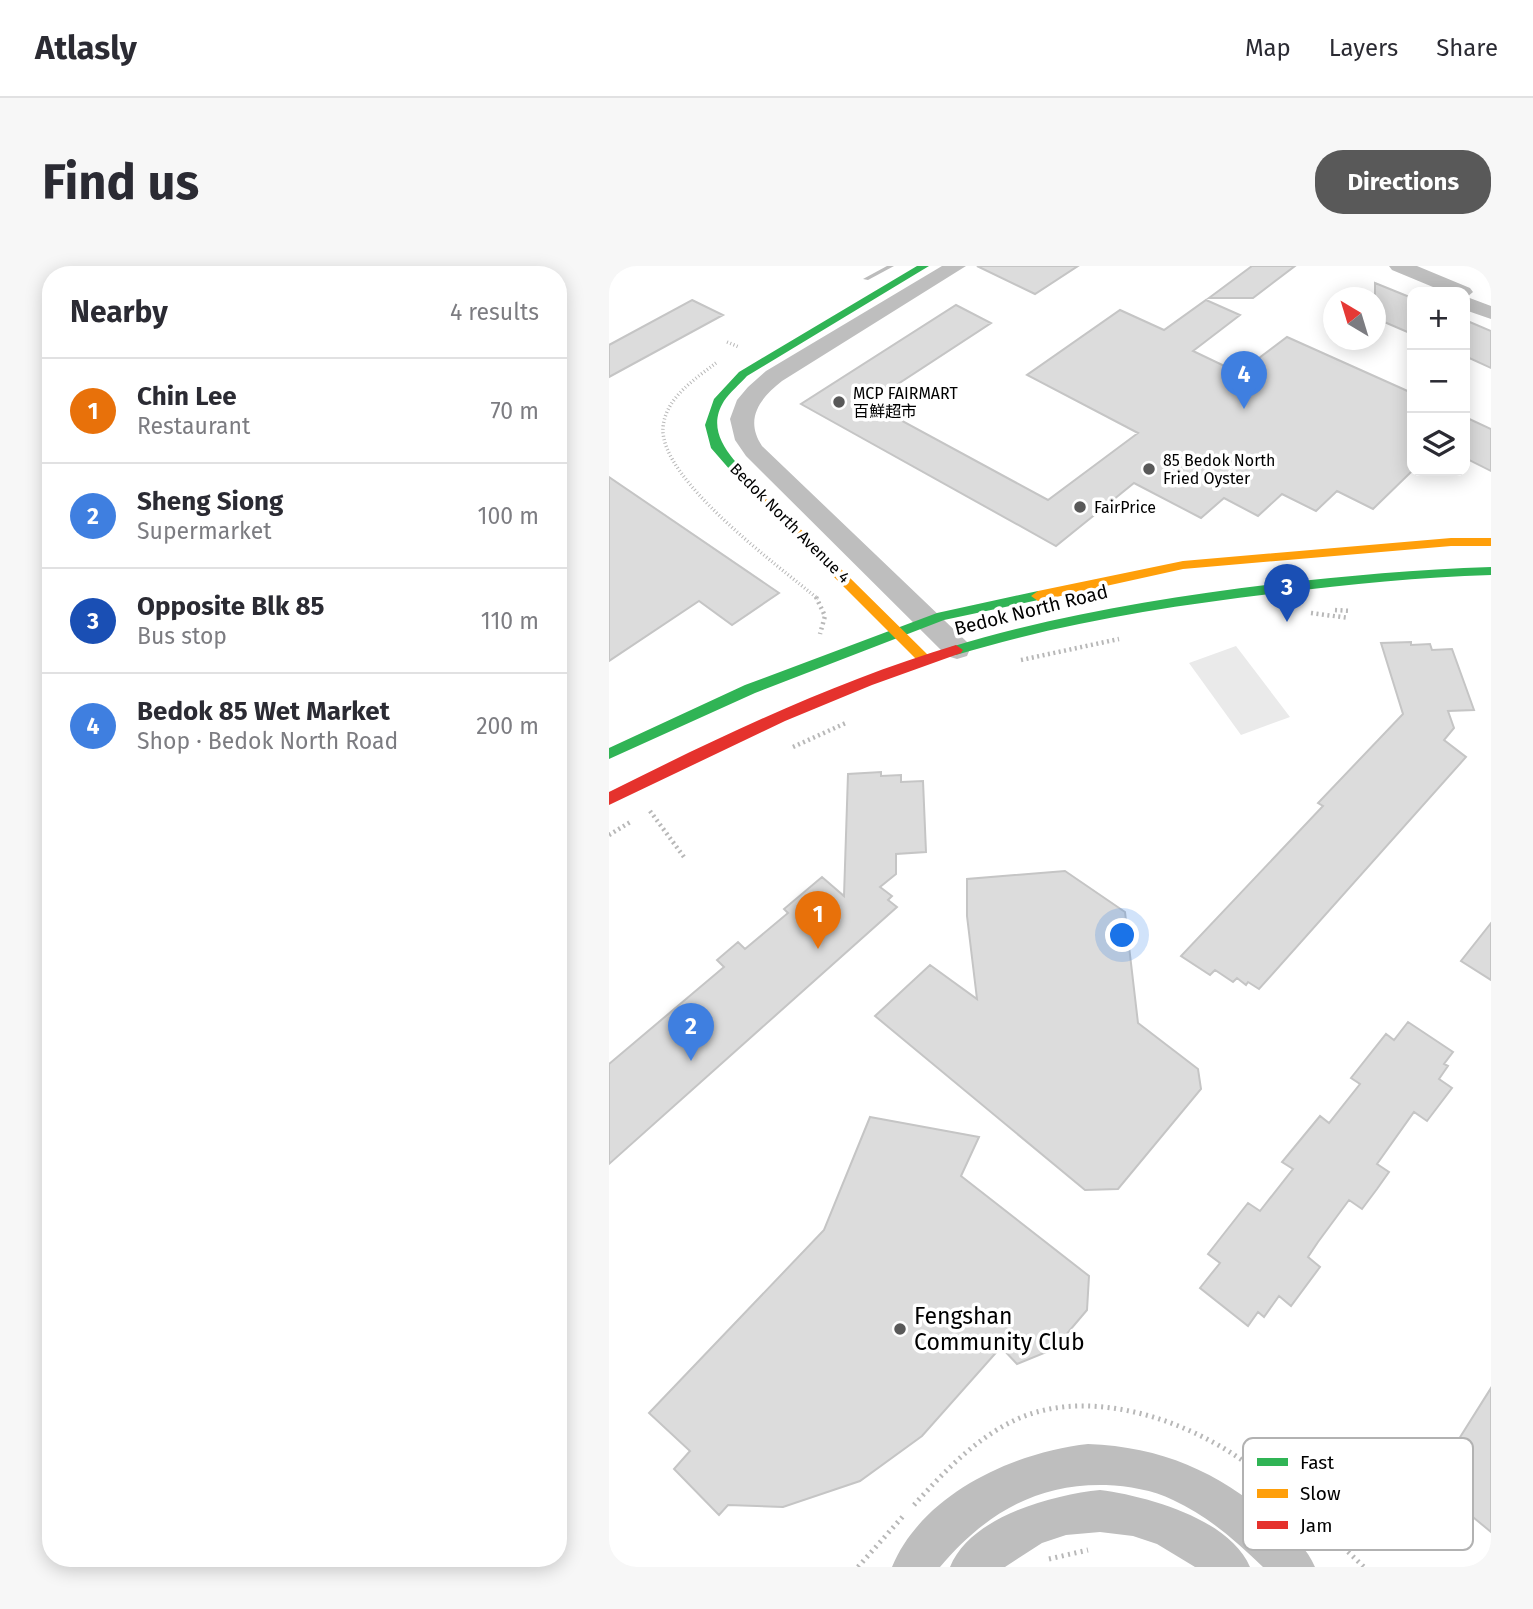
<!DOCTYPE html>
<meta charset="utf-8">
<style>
:root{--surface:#fff;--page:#f7f7f7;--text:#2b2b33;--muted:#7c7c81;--line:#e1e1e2;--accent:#595959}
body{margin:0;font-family:"Fira Sans","Noto Sans SC",sans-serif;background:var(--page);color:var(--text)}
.controls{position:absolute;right:21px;top:21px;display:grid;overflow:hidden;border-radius:14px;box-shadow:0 4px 18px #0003}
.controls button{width:63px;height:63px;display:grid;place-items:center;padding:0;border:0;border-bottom:2px solid var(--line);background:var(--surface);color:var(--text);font:35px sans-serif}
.compass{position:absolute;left:714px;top:21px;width:63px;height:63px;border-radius:50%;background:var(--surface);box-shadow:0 4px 18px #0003;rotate:322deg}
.you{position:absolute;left:514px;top:670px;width:24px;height:24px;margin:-18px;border:5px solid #fff;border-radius:50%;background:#1a73e8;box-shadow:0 0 0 10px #1a73e833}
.badge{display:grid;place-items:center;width:46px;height:46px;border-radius:50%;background:var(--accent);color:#fff;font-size:23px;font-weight:700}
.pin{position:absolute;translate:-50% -58px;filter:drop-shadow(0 2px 4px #0008)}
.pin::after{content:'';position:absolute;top:37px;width:24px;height:21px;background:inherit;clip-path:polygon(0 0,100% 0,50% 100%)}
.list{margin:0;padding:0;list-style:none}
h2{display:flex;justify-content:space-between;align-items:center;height:91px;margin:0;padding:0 28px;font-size:30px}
h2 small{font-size:23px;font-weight:400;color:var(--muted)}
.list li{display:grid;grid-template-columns:46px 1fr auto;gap:21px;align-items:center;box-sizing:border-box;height:105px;padding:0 28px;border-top:2px solid var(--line)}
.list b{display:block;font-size:26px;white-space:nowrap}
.list p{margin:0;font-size:23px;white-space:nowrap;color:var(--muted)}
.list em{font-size:23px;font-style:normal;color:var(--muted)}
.icon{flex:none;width:38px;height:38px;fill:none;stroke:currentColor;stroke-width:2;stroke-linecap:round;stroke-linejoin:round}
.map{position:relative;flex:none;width:882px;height:1301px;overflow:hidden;border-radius:28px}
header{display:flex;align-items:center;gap:42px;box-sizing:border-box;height:98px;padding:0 35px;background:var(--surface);border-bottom:2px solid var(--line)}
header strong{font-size:33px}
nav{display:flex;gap:38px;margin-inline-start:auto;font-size:24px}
.intro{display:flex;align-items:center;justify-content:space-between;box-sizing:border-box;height:168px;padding:0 42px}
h1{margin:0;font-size:49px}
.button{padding:18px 32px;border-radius:28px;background:var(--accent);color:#fff;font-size:24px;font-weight:700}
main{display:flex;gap:42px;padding:0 42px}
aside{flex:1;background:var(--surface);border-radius:28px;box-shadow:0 4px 18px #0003}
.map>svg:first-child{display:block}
.green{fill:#eaeaea}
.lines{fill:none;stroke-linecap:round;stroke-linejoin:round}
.stream{fill:#bcbcbc;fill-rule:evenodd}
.building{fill:#dcdcdc;stroke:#c5c5c5;stroke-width:2}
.path-far2{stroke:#b8b8b8;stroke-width:3.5;stroke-dasharray:1 2.5;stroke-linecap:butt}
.path-far1{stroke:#b8b8b8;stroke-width:4.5;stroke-dasharray:2 3.5;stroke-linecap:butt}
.path{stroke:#b8b8b8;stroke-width:5;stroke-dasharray:2 4.5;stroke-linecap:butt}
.street{fill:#bebebe;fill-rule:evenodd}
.fast{fill:#30b455;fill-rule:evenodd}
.slow{fill:#ff9f0a;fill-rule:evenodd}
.jam{fill:#e5322d;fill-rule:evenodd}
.poi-dot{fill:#595959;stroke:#fff;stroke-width:2.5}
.labels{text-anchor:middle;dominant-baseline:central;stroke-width:7;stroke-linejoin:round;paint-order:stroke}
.far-poi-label{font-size:16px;fill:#000;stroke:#fff;text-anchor:start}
.far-street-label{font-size:16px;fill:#000;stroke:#fff}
.street-label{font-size:19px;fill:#000;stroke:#fff}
.near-poi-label{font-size:23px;fill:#000;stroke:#fff;text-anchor:start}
.key{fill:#fff;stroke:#b2b2b2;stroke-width:2}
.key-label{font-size:19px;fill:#000}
</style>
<header>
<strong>Atlasly</strong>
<nav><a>Map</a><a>Layers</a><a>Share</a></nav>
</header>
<div class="intro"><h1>Find us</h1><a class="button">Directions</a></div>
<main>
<aside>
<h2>Nearby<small>4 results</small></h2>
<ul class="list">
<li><span class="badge" style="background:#e8710a">1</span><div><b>Chin Lee</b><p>Restaurant</p></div><em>70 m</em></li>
<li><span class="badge" style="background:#3f7fe0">2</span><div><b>Sheng Siong</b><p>Supermarket</p></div><em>100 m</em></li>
<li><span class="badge" style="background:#1a4fb4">3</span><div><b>Opposite Blk 85</b><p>Bus stop</p></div><em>110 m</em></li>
<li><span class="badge" style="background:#3f7fe0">4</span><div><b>Bedok 85 Wet Market</b><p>Shop · Bedok North Road</p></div><em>200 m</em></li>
</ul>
</aside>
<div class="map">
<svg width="882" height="1301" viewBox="0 0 882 1301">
<rect width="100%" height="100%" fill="#fff"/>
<path class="green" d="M 627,380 L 681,451 L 632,469 L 580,397 Z"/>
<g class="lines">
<path class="stream" d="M 278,0 L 285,0 L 259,14 L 254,13 Z"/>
</g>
<path class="building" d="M 368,0 L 469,0 L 426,28 Z
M 643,0 L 686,0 L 644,32 L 600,32 Z
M 766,17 L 803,32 L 803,68 L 766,52 Z
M 83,34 L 114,49 L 0,111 L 0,79 Z
M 597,34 L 631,49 L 584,85 L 630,107 L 678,71 L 803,127 L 803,205 L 764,243 L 728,225 L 707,245 L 673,228 L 649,250 L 615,232 L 592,252 L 525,217 L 447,280 L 192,138 L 347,39 L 382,57 L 260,137 L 439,234 L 529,167 L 418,109 L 511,44 L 555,64 Z
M 856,54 L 882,65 L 882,102 L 856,90 Z
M 856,151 L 882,163 L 882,205 L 856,192 Z
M 0,211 L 170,327 L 123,359 L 90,335 L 0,395 Z
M 802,376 L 802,379 L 821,378 L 823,384 L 843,383 L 865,444 L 839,445 L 845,462 L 835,474 L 857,491 L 650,723 L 639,716 L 637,719 L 628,712 L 624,716 L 606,704 L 601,709 L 572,690 L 714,540 L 709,537 L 794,448 L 772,377 Z
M 272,506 L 272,510 L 292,509 L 292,516 L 314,515 L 317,586 L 287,588 L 287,608 L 271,621 L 283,630 L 279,634 L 288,641 L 0,898 L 0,798 L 115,701 L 108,694 L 129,676 L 136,683 L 179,647 L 175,643 L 213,611 L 235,630 L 239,508 Z
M 456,605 L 516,646 L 529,757 L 589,803 L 592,823 L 509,923 L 476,924 L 266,750 L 321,699 L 368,733 L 358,650 L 358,613 Z
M 882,657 L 882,714 L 852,695 Z
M 799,756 L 844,786 L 835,798 L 839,800 L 830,813 L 843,822 L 818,855 L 805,846 L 768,898 L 780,906 L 768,923 L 753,943 L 740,934 L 709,976 L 699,991 L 711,1001 L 682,1040 L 670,1030 L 655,1051 L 649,1046 L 639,1060 L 591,1022 L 611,997 L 599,988 L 639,937 L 651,945 L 684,903 L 673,896 L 711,850 L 720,857 L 751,818 L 742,812 L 777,768 L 785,774 Z
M 261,851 L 370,871 L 352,910 L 480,1010 L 478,1044 L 445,1083 L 408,1098 L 392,1081 L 313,1170 L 251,1215 L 174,1241 L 119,1239 L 110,1249 L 65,1203 L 81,1185 L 40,1147 L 215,964 Z
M 882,1122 L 882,1266 L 830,1223 L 855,1182 L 848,1176 Z"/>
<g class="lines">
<path class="path-far2" d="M 118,76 L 130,81
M 107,97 C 86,113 56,132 54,162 C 51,214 170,300 209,333"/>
<path class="path-far1" d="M 207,331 L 216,350 L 211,368
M 726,344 L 741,345
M 702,347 L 740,352
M 412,394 L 510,373
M 184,481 L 239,456
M 41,545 L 75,591
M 0,569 L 23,555"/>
<path class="path" d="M 305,1239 C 333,1208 364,1175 402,1156 C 473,1120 568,1150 630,1192 C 676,1223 715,1263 755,1301
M 440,1293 L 479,1284
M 249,1301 L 296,1248"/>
<path class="street" d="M 333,0 L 357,0 L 173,115 C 151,132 135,153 153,180 L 358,376 L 361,383 L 358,390 L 348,393 L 338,390 L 137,190 L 126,174 L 121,153 L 128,134 L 139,121 L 157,105 Z
M 780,0 L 808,0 L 861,22 L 864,26 L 858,31 L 882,40 L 882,53 L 856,44 L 856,26 L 836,26 L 783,4 Z
M 479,1178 C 555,1181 612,1207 668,1257 C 684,1271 698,1282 706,1301 L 654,1301 C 627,1275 599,1250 564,1234 C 544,1224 519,1220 497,1219 C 427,1217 375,1249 331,1301 L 283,1301 C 313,1228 405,1186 479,1178 Z
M 491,1224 C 538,1230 621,1253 641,1301 L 586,1301 L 548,1278 L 524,1270 L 491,1266 L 457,1269 L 433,1277 L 396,1301 L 341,1301 C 361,1251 442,1229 491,1224 Z"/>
<path class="fast" d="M 308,0 L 320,0 L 138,110 C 131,118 121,126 115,135 C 92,172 133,199 152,225 L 150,228 L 142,228 L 102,182 L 96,159 L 105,133 L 130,106 Z
M 882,301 L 882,309 C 811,311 741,318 670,327 C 560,340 453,357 347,389 L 340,384 L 342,381 C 448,349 556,331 665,318 C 737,310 809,303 882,301 Z
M 429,325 L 436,330 L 434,333 L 335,354 L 146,427 L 0,493 L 0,482 L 136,419 L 328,347 Z"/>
<path class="slow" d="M 146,221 L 150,222 L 321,391 L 323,394 L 321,397 L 311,397 L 142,228 L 142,222 Z
M 842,272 L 882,272 L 882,280 L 842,280 L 574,303 L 429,335 L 422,330 L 429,325 L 574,295 Z"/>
<path class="jam" d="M 347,379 L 354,384 L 352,387 L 263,419 L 176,455 L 0,539 L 0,526 C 112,470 227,415 347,379 Z"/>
</g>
<g class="poi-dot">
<circle cx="230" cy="136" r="7"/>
<circle cx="540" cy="203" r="7"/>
<circle cx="471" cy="241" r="7"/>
<circle cx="291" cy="1063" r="7"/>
</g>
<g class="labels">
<g class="far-poi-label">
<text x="244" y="127">MCP FAIRMART<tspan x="244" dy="18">百鮮超市</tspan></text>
<text x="554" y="194">85 Bedok North<tspan x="554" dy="18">Fried Oyster</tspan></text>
<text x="485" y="241">FairPrice</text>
</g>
<g class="far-street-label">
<text transform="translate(181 257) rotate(45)">Bedok North Avenue 4</text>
</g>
<g class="street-label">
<text transform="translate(422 344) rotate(-14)">Bedok North Road</text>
</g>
<g class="near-poi-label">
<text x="305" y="1050">Fengshan<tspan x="305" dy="26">Community Club</tspan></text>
</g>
</g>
<rect x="634" y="1172" width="230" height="112" rx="10" class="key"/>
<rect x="648" y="1192" width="31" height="8" fill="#30b455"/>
<rect x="648" y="1223" width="31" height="9" fill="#ff9f0a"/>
<rect x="648" y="1255" width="31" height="8" fill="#e5322d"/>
<g class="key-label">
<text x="691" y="1203">Fast</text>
<text x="691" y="1234">Slow</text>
<text x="691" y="1266">Jam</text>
</g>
</svg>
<div class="controls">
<button>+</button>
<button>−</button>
<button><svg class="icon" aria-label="layers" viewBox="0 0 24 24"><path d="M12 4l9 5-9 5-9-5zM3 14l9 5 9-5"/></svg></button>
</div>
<svg class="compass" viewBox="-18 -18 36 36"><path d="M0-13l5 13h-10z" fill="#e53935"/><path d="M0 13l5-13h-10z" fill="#7c7c81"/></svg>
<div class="you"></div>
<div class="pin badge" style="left:209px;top:683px;background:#e8710a">1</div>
<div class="pin badge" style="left:82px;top:795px;background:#3f7fe0">2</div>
<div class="pin badge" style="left:678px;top:356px;background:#1a4fb4">3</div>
<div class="pin badge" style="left:635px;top:143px;background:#3f7fe0">4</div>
</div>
</main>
